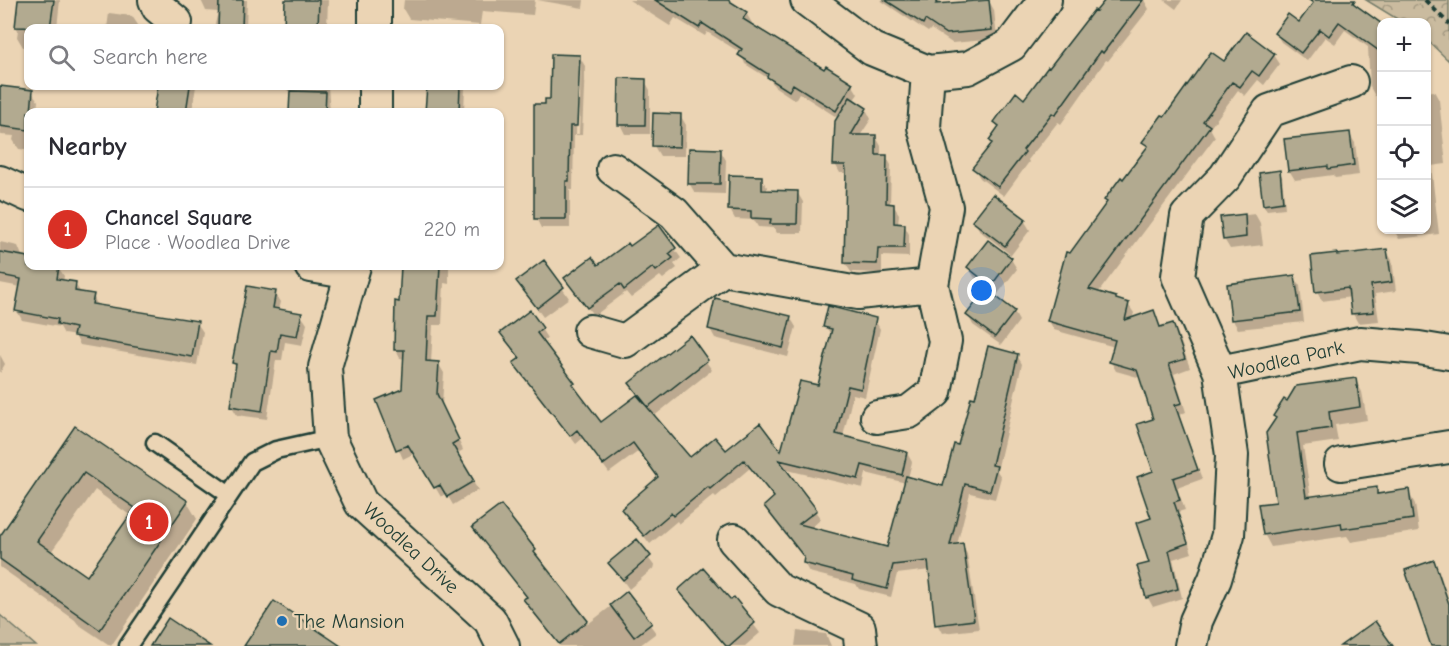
<!DOCTYPE html>
<meta charset="utf-8">
<style>
:root{--surface:#fff;--page:#f2f2f3;--text:#2b2b33;--muted:#7c7c81;--line:#e1e1e2;--accent:#d93025}
body{margin:0;font-family:"Comic Neue",sans-serif;background:var(--page);color:var(--text)}
.controls{position:absolute;right:18px;top:18px;display:grid;overflow:hidden;border-radius:12px;box-shadow:0 2px 4px #0004}
.controls button{width:54px;height:54px;display:grid;place-items:center;padding:0;border:0;border-bottom:2px solid var(--line);background:var(--surface);color:var(--text);font:30px sans-serif}
.you{position:absolute;left:982px;top:291px;width:21px;height:21px;margin:-15px;border:4px solid #fff;border-radius:50%;background:#1a73e8;box-shadow:0 0 0 9px #1a73e833}
.badge{display:grid;place-items:center;width:39px;height:39px;border-radius:50%;background:var(--accent);color:#fff;font-size:20px;font-weight:700}
.pin{position:absolute;translate:-50% -50%;border:3px solid #fff;box-shadow:0 2px 6px #0006}
.list{margin:0;padding:0;list-style:none}
h2{display:flex;justify-content:space-between;align-items:center;height:78px;margin:0;padding:0 24px;font-size:26px}
h2 small{font-size:20px;font-weight:400;color:var(--muted)}
.list li{display:grid;grid-template-columns:39px 1fr auto;gap:18px;align-items:center;box-sizing:border-box;height:84px;padding:0 24px;border-top:2px solid var(--line)}
.list b{display:block;font-size:22px;white-space:nowrap}
.list p{margin:0;font-size:20px;white-space:nowrap;color:var(--muted)}
.list em{font-size:20px;font-style:normal;color:var(--muted)}
.icon{flex:none;width:33px;height:33px;fill:none;stroke:currentColor;stroke-width:2;stroke-linecap:round;stroke-linejoin:round}
.map{position:relative;flex:none;width:1449px;height:646px;overflow:hidden}
.search{position:absolute;background:var(--surface);box-shadow:0 2px 4px #0004;left:24px;top:24px;width:480px;height:66px;display:flex;align-items:center;gap:15px;box-sizing:border-box;padding:0 21px;border-radius:12px;color:var(--muted);font-size:22px}
.panel{position:absolute;background:var(--surface);box-shadow:0 2px 4px #0004;left:24px;top:108px;width:480px;height:162px;border-radius:12px}
.map>svg:first-child{display:block}
.grass{fill:#cabb9f;stroke:#747c6a;stroke-width:1.5}
.forest{fill:url(#forest-crowns);stroke:#747c6a;stroke-width:1.5}
.shadow{fill:#0003;fill-rule:evenodd}
.building{fill:#b2aa90;stroke:#1f3d34;stroke-width:1.5;fill-rule:evenodd}
.lines{fill:none;stroke-linecap:round;stroke-linejoin:round}
.service-casing{stroke:#1f3d34;stroke-width:21}
.minor-casing{stroke:#1f3d34;stroke-width:36}
.path{stroke:#1f3d34;stroke-width:4;stroke-dasharray:6 4.5;stroke-linecap:butt}
.service{stroke:#ebd4b4;stroke-width:16}
.minor{stroke:#ebd4b4;stroke-width:32}
.poi-dot{fill:#1f6fb2;stroke:#ebd4b4;stroke-width:2}
.labels{text-anchor:middle;dominant-baseline:central;stroke-width:4.5;stroke-linejoin:round;paint-order:stroke}
.street-label{font-size:20px;fill:#1f3d34;stroke:#ebd4b4}
.poi-label{font-size:20px;fill:#1f3d34;stroke:#ebd4b4;text-anchor:start}
</style>
<div class="map">
<svg width="1449" height="646" viewBox="0 0 1449 646">
<defs>
<pattern id="forest-crowns" width="20" height="18" patternUnits="userSpaceOnUse" patternTransform="scale(1.5)"><rect width="20" height="18" fill="#cabb9f"/><path d="M2 6a3 3 0 1 1 6 0M12 15a3 3 0 1 1 6 0" fill="none" stroke="#a39982"/></pattern>
</defs>
<rect width="100%" height="100%" fill="#ebd4b4"/>
<filter id="ink" filterUnits="userSpaceOnUse"><feTurbulence type="fractalNoise" baseFrequency=".0167" numOctaves="2"/><feDisplacementMap in="SourceGraphic" scale="12" xChannelSelector="R" yChannelSelector="G"/><feConvolveMatrix kernelMatrix="1 2 1 2 8 2 1 2 1" color-interpolation-filters="sRGB"/></filter>
<g filter="url(#ink)">
<path class="grass" d="M 0,615 L 36,646 L 0,646 Z"/>
<path class="forest" d="M 1366,0 L 1449,0 L 1449,61 L 1427,40 L 1426,22 L 1402,22 Z"/>
<path class="shadow" d="M 20,0 L 60,0 L 57,28 L 28,28 L 28,47 L 23,47 L 17,37 L 18,30 L 16,27 Z
M 201,0 L 247,0 L 246,28 L 214,28 L 218,12 L 206,11 Z
M 287,0 L 328,0 L 327,28 L 286,28 Z
M 404,0 L 535,0 L 533,15 L 482,11 L 480,25 L 409,19 L 403,9 Z
M 537,0 L 584,0 L 583,8 Z
M 629,0 L 726,0 L 746,13 L 752,23 L 750,25 L 825,71 L 827,68 L 852,84 L 858,94 L 853,101 L 866,109 L 871,119 L 860,136 L 876,137 L 881,146 L 881,156 L 886,156 L 891,165 L 890,205 L 893,205 L 899,214 L 898,225 L 904,225 L 909,234 L 909,257 L 882,256 L 882,273 L 851,272 L 845,263 L 847,173 L 840,173 L 835,164 L 838,118 L 799,93 L 795,100 L 774,86 L 771,80 L 745,64 L 741,53 L 707,32 L 705,36 L 675,18 L 670,26 Z
M 880,0 L 937,0 L 944,5 L 989,1 L 994,10 L 997,39 L 952,43 L 931,29 L 928,32 Z
M 1105,0 L 1144,0 L 1149,9 L 1108,61 L 1106,60 L 1061,124 L 1058,122 L 1028,160 L 1029,162 L 1004,196 L 980,178 L 974,168 L 993,144 L 999,129 L 995,122 L 1024,101 Z
M 1164,0 L 1182,0 L 1176,9 Z
M 1317,0 L 1347,0 L 1382,26 L 1382,96 L 1375,96 L 1370,87 L 1368,47 L 1345,30 L 1335,44 L 1325,37 L 1307,61 L 1281,42 L 1276,33 L 1299,24 Z
M 109,13 L 132,16 L 138,25 L 137,28 L 107,28 Z
M 1274,55 L 1280,64 L 1264,85 L 1258,80 L 1245,96 L 1238,90 L 1210,128 L 1215,137 L 1098,293 L 1128,304 L 1134,313 L 1132,319 L 1154,312 L 1161,328 L 1173,325 L 1178,334 L 1190,368 L 1174,374 L 1186,412 L 1179,415 L 1202,479 L 1177,488 L 1185,510 L 1178,512 L 1192,553 L 1173,559 L 1182,598 L 1153,607 L 1148,598 L 1138,567 L 1151,564 L 1155,472 L 1155,420 L 1141,378 L 1116,371 L 1111,362 L 1115,347 L 1054,330 L 1049,321 L 1070,255 L 1148,149 L 1144,142 L 1165,118 L 1225,63 Z
M 579,56 L 585,66 L 582,135 L 574,135 L 573,190 L 570,190 L 570,228 L 541,228 L 536,218 L 547,106 ZM 578,64 L 581,64 L 579,134 L 576,134 Z
M 645,81 L 650,90 L 650,134 L 625,134 L 620,124 Z
M 163,86 L 196,86 L 192,112 L 159,112 Z
M 285,86 L 328,86 L 330,112 L 291,112 L 291,91 L 288,91 Z
M 428,86 L 465,86 L 464,112 L 427,112 Z
M 1434,91 L 1439,100 L 1446,164 L 1431,166 L 1439,234 L 1399,239 L 1394,230 L 1426,230 L 1426,92 Z
M 32,92 L 38,101 L 37,110 L 58,112 L 28,112 L 28,150 L 19,149 L 13,140 L 14,136 L 1,135 L 0,132 L 0,93 Z
M 680,115 L 686,125 L 685,156 L 660,156 L 654,146 Z
M 1349,133 L 1355,143 L 1359,175 L 1335,178 L 1333,175 L 1295,180 L 1289,170 Z
M 720,150 L 726,160 L 725,194 L 695,193 L 689,183 Z
M 1279,172 L 1282,176 L 1285,208 L 1267,210 L 1264,206 L 1261,174 Z
M 761,178 L 767,187 L 767,191 L 797,192 L 803,202 L 802,233 L 777,233 L 774,228 L 758,227 L 754,220 L 735,219 L 730,210 Z
M 1255,214 L 1260,223 L 1263,245 L 1230,249 L 1224,239 L 1221,218 Z
M 1024,220 L 1030,230 L 1011,255 L 980,231 L 974,221 Z
M 658,227 L 681,258 L 674,264 L 677,268 L 663,279 L 660,276 L 631,298 L 626,292 L 594,316 L 576,293 Z
M 0,242 L 18,246 L 23,258 L 28,258 L 28,266 L 58,267 L 64,276 L 63,282 L 75,284 L 81,293 L 93,295 L 98,307 L 197,323 L 203,332 L 197,365 L 80,345 L 75,336 L 64,334 L 60,327 L 22,320 L 17,311 L 21,287 L 0,283 Z
M 988,242 L 1011,259 L 1017,269 L 997,295 L 974,277 L 969,268 Z
M 1386,250 L 1392,260 L 1396,291 L 1375,294 L 1379,321 L 1358,323 L 1353,314 L 1351,297 L 1322,301 L 1317,291 L 1337,257 Z
M 544,262 L 569,298 L 543,317 L 518,282 Z
M 402,266 L 449,266 L 449,284 L 444,283 L 442,325 L 433,325 L 431,363 L 438,363 L 444,373 L 442,405 L 463,450 L 456,454 L 478,490 L 453,505 L 446,493 L 441,497 L 415,453 L 403,459 L 378,401 L 404,390 L 405,359 L 400,358 L 395,349 Z
M 1294,277 L 1300,286 L 1304,322 L 1238,329 L 1232,319 Z
M 275,293 L 281,302 L 279,310 L 301,315 L 307,324 L 302,345 L 285,342 L 282,360 L 276,360 L 267,419 L 237,415 L 231,405 L 237,369 L 233,363 Z
M 530,312 L 547,338 L 542,342 L 573,383 L 579,392 L 577,393 L 600,424 L 645,403 L 689,338 L 712,370 L 653,417 L 690,460 L 725,452 L 782,454 L 819,387 L 832,336 L 825,326 L 875,320 L 880,329 L 865,397 L 853,394 L 843,437 L 907,453 L 912,462 L 908,478 L 944,488 L 976,400 L 1017,355 L 1022,364 L 997,471 L 1001,477 L 995,499 L 970,493 L 957,545 L 962,545 L 967,554 L 979,629 L 942,633 L 937,624 L 930,570 L 897,574 L 891,597 L 859,589 L 856,584 L 809,572 L 804,563 L 805,558 L 766,506 L 775,499 L 750,468 L 716,497 L 714,495 L 679,524 L 677,521 L 650,544 L 623,509 L 659,478 L 639,451 L 609,473 L 583,438 L 576,444 L 552,412 L 551,413 L 520,373 L 515,364 L 521,360 L 507,342 ZM 783,469 L 863,488 L 866,473 L 906,483 L 888,549 L 810,529 L 821,519 Z
M 1014,312 L 1019,321 L 1001,345 L 973,325 L 968,315 Z
M 790,317 L 796,327 L 788,357 L 715,338 L 710,329 Z
M 0,355 L 5,364 L 0,373 Z
M 1355,379 L 1362,392 L 1367,420 L 1335,425 L 1338,441 L 1303,446 L 1311,498 L 1376,489 L 1379,495 L 1408,491 L 1415,504 L 1419,531 L 1351,542 L 1347,536 L 1271,547 L 1264,534 L 1278,503 L 1288,403 Z
M 76,428 L 187,502 L 197,519 L 111,646 L 78,624 L 75,620 L 0,567 L 0,539 ZM 95,490 L 131,516 L 88,578 L 51,552 Z
M 474,527 L 534,551 L 539,560 L 588,624 L 627,594 L 656,633 L 639,646 L 560,646 L 530,609 L 525,600 L 528,598 Z
M 636,541 L 655,567 L 629,589 L 610,563 Z
M 1433,561 L 1439,571 L 1449,601 L 1449,646 L 1432,646 Z
M 680,590 L 730,602 L 734,599 L 760,633 L 745,646 L 725,646 L 686,599 Z
M 797,631 L 826,634 L 831,646 L 795,646 Z"/>
<path class="building" d="M 18,0 L 54,0 L 50,28 L 15,27 Z
M 219,0 L 243,0 L 242,28 L 218,28 Z
M 285,0 L 319,0 L 318,28 L 284,28 Z
M 655,0 L 728,0 L 747,12 L 743,19 L 824,69 L 826,66 L 853,83 L 836,111 L 793,84 L 789,91 L 767,77 L 768,74 L 738,55 L 742,49 L 702,23 L 699,28 Z
M 885,0 L 939,0 L 936,4 L 989,0 L 992,30 L 946,34 L 925,20 L 923,24 Z
M 1105,0 L 1143,0 L 1103,53 L 1101,51 L 1055,115 L 1052,113 L 1023,150 L 1025,152 L 998,187 L 972,168 L 992,143 L 989,140 L 999,126 L 994,122 L 1016,92 L 1024,99 L 1048,67 L 1049,68 L 1094,10 L 1096,11 Z
M 1309,0 L 1355,0 L 1353,3 L 1382,24 L 1382,53 L 1339,22 L 1329,36 L 1320,29 L 1301,53 L 1274,33 L 1288,14 L 1299,22 L 1313,3 Z
M 1246,32 L 1275,54 L 1259,76 L 1252,71 L 1240,87 L 1232,82 L 1203,121 L 1210,126 L 1089,289 L 1116,297 L 1116,299 L 1129,303 L 1125,320 L 1154,310 L 1160,327 L 1173,323 L 1185,359 L 1169,364 L 1182,403 L 1175,405 L 1198,470 L 1173,478 L 1180,500 L 1174,502 L 1188,543 L 1169,550 L 1178,589 L 1146,598 L 1137,566 L 1149,563 L 1136,523 L 1151,518 L 1137,477 L 1153,471 L 1137,424 L 1153,419 L 1137,370 L 1109,362 L 1115,340 L 1047,321 L 1066,252 L 1070,253 L 1107,202 L 1104,200 L 1121,177 L 1123,179 L 1148,146 L 1142,142 L 1162,115 L 1165,116 L 1211,52 L 1224,61 Z
M 551,54 L 580,55 L 577,126 L 570,126 L 569,181 L 566,181 L 566,219 L 534,219 L 534,104 L 545,104 L 545,99 L 550,99 Z
M 619,78 L 646,79 L 645,125 L 618,125 Z
M 0,86 L 33,90 L 31,112 L 28,112 L 28,130 L 0,126 Z
M 158,86 L 190,86 L 186,112 L 154,112 Z
M 427,86 L 460,86 L 459,112 L 425,112 Z
M 290,91 L 326,92 L 325,112 L 289,112 Z
M 850,97 L 867,108 L 851,135 L 876,135 L 876,155 L 887,155 L 886,203 L 894,204 L 894,223 L 905,224 L 904,248 L 878,248 L 877,264 L 844,263 L 846,170 L 845,165 L 833,165 L 835,121 Z
M 653,113 L 681,114 L 680,147 L 652,146 Z
M 1350,132 L 1354,165 L 1328,169 L 1328,166 L 1288,171 L 1284,139 Z
M 689,148 L 721,149 L 720,184 L 688,184 Z
M 1280,170 L 1283,202 L 1263,205 L 1259,173 Z
M 729,175 L 762,176 L 762,190 L 798,191 L 797,224 L 770,224 L 771,219 L 751,218 L 751,211 L 728,210 Z
M 993,194 L 1026,219 L 1005,246 L 972,221 Z
M 1245,214 L 1246,237 L 1223,240 L 1220,217 Z
M 659,225 L 676,248 L 669,254 L 673,258 L 656,271 L 653,267 L 624,290 L 620,284 L 587,308 L 564,278 L 592,257 L 598,265 L 628,243 L 630,246 Z
M 988,240 L 1012,258 L 991,286 L 967,267 Z
M 1387,249 L 1392,282 L 1371,285 L 1374,312 L 1351,314 L 1348,288 L 1315,292 L 1311,256 L 1337,253 L 1337,255 Z
M 0,252 L 28,257 L 28,266 L 59,266 L 57,279 L 76,282 L 75,291 L 94,294 L 92,304 L 198,321 L 192,357 L 73,336 L 75,328 L 57,324 L 58,319 L 15,311 L 21,279 L 0,275 Z
M 544,260 L 564,287 L 537,308 L 516,281 Z
M 401,266 L 440,266 L 437,316 L 428,316 L 426,361 L 439,362 L 437,394 L 459,440 L 452,444 L 474,481 L 447,497 L 440,485 L 434,488 L 408,445 L 396,450 L 376,400 L 402,389 L 404,350 L 394,350 L 395,301 L 399,302 Z
M 1295,275 L 1300,312 L 1231,320 L 1227,284 Z
M 247,286 L 276,291 L 273,308 L 302,313 L 297,336 L 280,333 L 277,352 L 271,351 L 262,411 L 230,406 L 236,364 L 232,363 Z
M 986,289 L 1015,311 L 995,337 L 966,315 Z
M 715,298 L 791,316 L 783,348 L 708,329 Z
M 828,306 L 876,318 L 861,389 L 848,386 L 836,434 L 907,452 L 902,475 L 862,465 L 858,479 L 779,460 L 817,510 L 799,524 L 887,547 L 906,476 L 943,486 L 954,444 L 958,445 L 971,397 L 975,398 L 988,346 L 1018,354 L 992,465 L 997,466 L 990,491 L 965,484 L 950,545 L 963,543 L 974,620 L 935,625 L 928,561 L 893,565 L 887,589 L 852,580 L 853,576 L 803,563 L 804,557 L 764,506 L 774,497 L 744,460 L 710,489 L 708,487 L 673,516 L 671,513 L 644,536 L 621,509 L 658,477 L 633,443 L 603,465 L 577,430 L 570,436 L 513,363 L 520,358 L 500,333 L 530,310 L 543,328 L 537,333 L 575,383 L 572,384 L 601,422 L 637,395 L 690,457 L 715,437 L 726,450 L 760,423 L 781,451 L 800,381 L 818,385 L 832,329 L 823,327 Z
M 690,335 L 708,360 L 648,407 L 629,383 Z
M 1356,378 L 1360,407 L 1329,412 L 1331,428 L 1297,433 L 1306,497 L 1377,487 L 1377,494 L 1409,489 L 1413,519 L 1342,529 L 1341,523 L 1263,535 L 1258,504 L 1276,502 L 1266,433 L 1276,418 L 1273,416 L 1284,399 L 1287,401 L 1296,386 Z
M 75,426 L 153,479 L 155,478 L 188,501 L 100,630 L 0,559 L 0,536 ZM 84,473 L 135,508 L 87,576 L 37,541 Z
M 501,505 L 536,550 L 534,552 L 588,621 L 559,644 L 523,599 L 527,597 L 472,527 Z
M 637,539 L 651,556 L 623,580 L 608,563 Z
M 1434,560 L 1449,604 L 1449,646 L 1431,646 L 1405,570 Z
M 703,568 L 731,600 L 734,597 L 755,623 L 729,646 L 726,646 L 678,590 Z
M 627,591 L 652,623 L 634,637 L 610,605 Z
M 274,601 L 341,646 L 244,646 Z
M 168,618 L 210,646 L 150,646 Z
M 1375,621 L 1393,646 L 1340,646 Z"/>
<g class="lines">
<g class="service-casing">
<path id="service" d="M 155,443 L 228,494
M 128,646 L 252,462 L 276,450 L 330,438"/>
</g>
<g class="minor-casing">
<path id="minor" d="M 155,0 L 158,7 L 176,22
M 375,0 L 375,28
M 807,0 L 872,49 L 928,72 L 968,68 L 1011,45 L 1045,0
M 375,86 L 375,112
M 613,169 L 674,213 L 723,269
M 0,182 L 28,195
M 311,266 L 352,273
M 354,266 L 325,367 L 330,438 L 361,503 L 490,620 L 503,646
M 590,331 L 625,341 L 723,269 L 858,293 L 932,285
M 1220,372 L 1178,276 L 1187,216 L 1225,177 L 1269,111 L 1351,82
M 877,417 L 909,412 L 935,392 L 945,341 L 932,285 L 946,207 L 924,127 L 928,72
M 1341,464 L 1449,447
M 734,540 L 779,590 L 859,628 L 861,646
M 1191,646 L 1196,621 L 1215,579 L 1228,535 L 1232,455 L 1220,372 L 1360,343 L 1419,348 L 1449,353"/>
</g>
<path class="path" d="M 1425,0 L 1449,24"/>
<use href="#service" class="service"/>
<use href="#minor" class="minor"/>
</g>
</g>
<circle class="poi-dot" cx="282" cy="621" r="6"/>
<g class="labels">
<g class="street-label">
<text transform="translate(1286 360) rotate(-13)">Woodlea Park</text>
<text transform="translate(411 548) rotate(43)">Woodlea Drive</text>
</g>
<g class="poi-label">
<text x="294" y="621">The Mansion</text>
</g>
</g>
</svg>
<div class="controls">
<button>+</button>
<button>−</button>
<button><svg class="icon" aria-label="locate" viewBox="0 0 24 24"><circle cx="12" cy="12" r="6"/><path d="M12 2v4M12 18v4M2 12h4M18 12h4"/></svg></button>
<button><svg class="icon" aria-label="layers" viewBox="0 0 24 24"><path d="M12 4l9 5-9 5-9-5zM3 14l9 5 9-5"/></svg></button>
</div>
<div class="you"></div>
<div class="pin badge" style="left:149px;top:522px">1</div>
<div class="search"><svg class="icon" aria-label="search" viewBox="0 0 24 24"><circle cx="10" cy="10" r="6"/><path d="M15 15l6 6"/></svg>Search here</div>
<section class="panel">
<h2>Nearby<small></small></h2>
<ul class="list">
<li><span class="badge">1</span><div><b>Chancel Square</b><p>Place · Woodlea Drive</p></div><em>220 m</em></li>
</ul>
</section>
</div>
